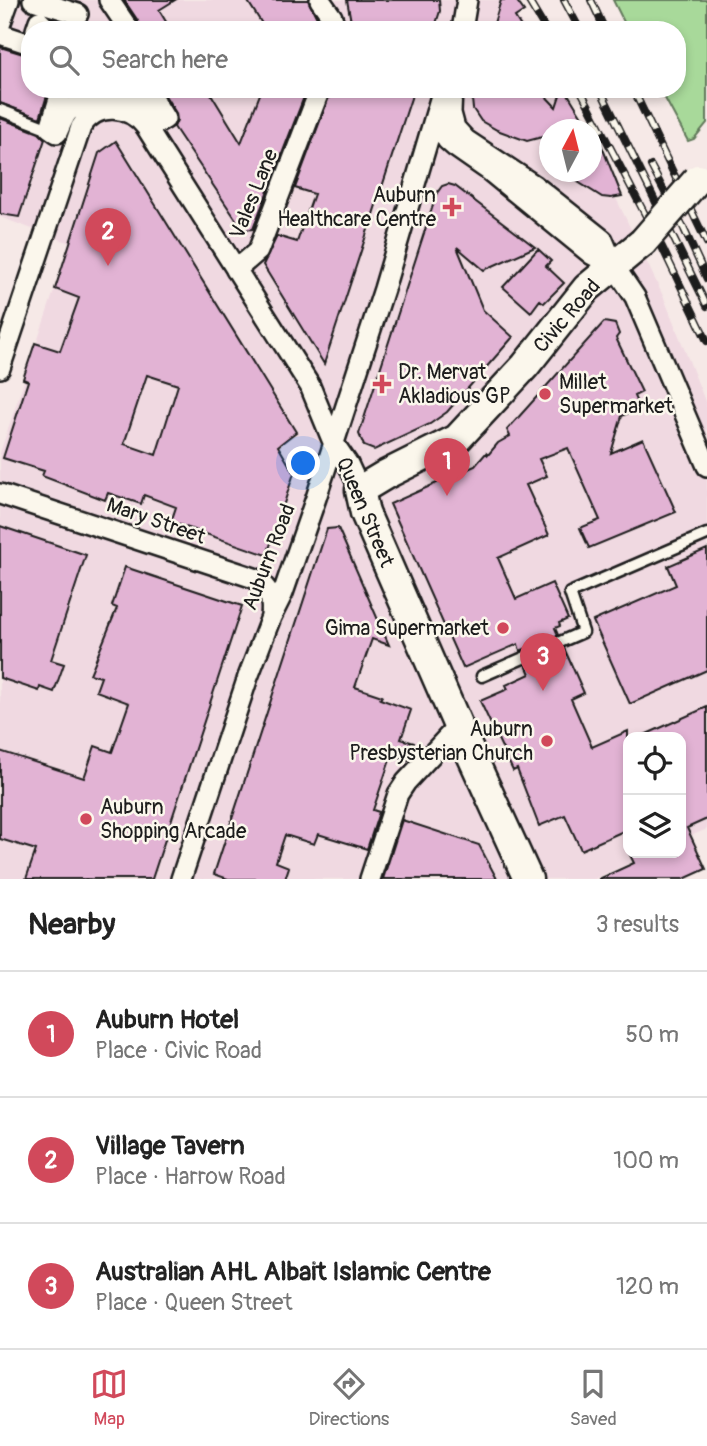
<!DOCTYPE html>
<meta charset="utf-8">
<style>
:root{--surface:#fff;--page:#f2f2f2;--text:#222;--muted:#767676;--line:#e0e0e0;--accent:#d1495b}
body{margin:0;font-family:Pangolin,sans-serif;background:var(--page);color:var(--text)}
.controls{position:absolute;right:21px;bottom:21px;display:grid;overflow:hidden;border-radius:14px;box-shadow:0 4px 10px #0003}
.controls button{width:63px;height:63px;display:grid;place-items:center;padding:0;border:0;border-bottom:2px solid var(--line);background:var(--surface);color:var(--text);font:35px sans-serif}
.compass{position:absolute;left:539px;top:119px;width:63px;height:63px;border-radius:50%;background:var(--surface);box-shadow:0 4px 10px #0003;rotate:7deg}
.you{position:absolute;left:304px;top:464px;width:24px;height:24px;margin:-18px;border:5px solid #fff;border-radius:50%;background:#1a73e8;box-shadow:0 0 0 10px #1a73e833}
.badge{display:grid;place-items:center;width:46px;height:46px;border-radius:50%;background:var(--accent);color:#fff;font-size:23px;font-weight:700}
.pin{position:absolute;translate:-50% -58px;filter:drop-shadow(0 2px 4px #0008)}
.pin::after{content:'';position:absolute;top:37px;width:24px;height:21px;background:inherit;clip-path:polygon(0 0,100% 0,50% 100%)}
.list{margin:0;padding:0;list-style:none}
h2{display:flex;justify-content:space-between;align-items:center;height:91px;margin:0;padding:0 28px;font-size:30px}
h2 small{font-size:23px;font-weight:400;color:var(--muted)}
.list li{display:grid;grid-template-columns:46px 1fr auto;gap:21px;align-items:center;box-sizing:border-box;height:126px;padding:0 28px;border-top:2px solid var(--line)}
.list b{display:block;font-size:26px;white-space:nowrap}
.list p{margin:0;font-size:23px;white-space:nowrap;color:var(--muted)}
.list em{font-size:23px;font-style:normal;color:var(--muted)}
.icon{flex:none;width:38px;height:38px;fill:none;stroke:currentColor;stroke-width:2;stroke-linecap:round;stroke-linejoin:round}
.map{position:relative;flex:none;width:707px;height:879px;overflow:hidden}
.search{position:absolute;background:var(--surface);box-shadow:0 4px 10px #0003;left:21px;right:21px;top:21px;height:77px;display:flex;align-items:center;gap:18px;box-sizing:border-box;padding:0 24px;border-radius:28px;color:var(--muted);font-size:26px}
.sheet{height:469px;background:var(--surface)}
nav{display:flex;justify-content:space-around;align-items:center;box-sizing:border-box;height:98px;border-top:2px solid var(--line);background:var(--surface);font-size:19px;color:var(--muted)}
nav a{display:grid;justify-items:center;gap:4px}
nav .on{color:var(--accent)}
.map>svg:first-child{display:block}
.built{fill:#f0d9e1}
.green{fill:#a8d99a;stroke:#627a5b;stroke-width:2}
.building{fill:#e2b3d4;stroke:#1c1c1c;stroke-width:2;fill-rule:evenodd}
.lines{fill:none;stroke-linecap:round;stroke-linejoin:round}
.lane-casing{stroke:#1c1c1c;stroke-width:15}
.street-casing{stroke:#1c1c1c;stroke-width:24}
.secondary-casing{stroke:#1c1c1c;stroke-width:33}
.lane{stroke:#fbf7ec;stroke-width:10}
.street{stroke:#fbf7ec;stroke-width:19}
.secondary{stroke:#fbf7ec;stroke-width:28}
.rail-casing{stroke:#1c1c1c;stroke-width:8}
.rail{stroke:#fbf7ec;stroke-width:5;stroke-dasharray:16;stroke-linecap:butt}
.secondary-bridge-casing{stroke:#1c1c1c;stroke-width:33;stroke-linecap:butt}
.secondary-bridge{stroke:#fbf7ec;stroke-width:28}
.poi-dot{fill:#d1495b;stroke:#fbf7ec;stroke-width:2.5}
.labels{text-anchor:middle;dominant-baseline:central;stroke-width:5;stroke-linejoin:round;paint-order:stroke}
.street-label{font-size:21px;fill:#1c1c1c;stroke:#fbf7ec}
.poi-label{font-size:21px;fill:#1c1c1c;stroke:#fbf7ec;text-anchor:end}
</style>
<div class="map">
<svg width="707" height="879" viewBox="0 0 707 879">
<rect width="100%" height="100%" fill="#f6e9e7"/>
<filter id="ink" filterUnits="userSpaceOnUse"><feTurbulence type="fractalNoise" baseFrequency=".0143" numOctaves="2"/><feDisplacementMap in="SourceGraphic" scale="14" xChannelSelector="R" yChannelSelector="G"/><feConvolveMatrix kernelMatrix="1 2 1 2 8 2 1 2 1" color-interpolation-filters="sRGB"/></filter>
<g filter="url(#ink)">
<path class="built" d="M 0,0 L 506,0 L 526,30 L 30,30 L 30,89 L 563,89 L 550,130 L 550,172 L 592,172 L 592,148 L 664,298 L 707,406 L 707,829 L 681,840 L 681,737 L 628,737 L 628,853 L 653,853 L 594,879 L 0,879 L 0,453 L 70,243 L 0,217 Z"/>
<path class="green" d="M 613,0 L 707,0 L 707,123 L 694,139 L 688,141 L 660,89 L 677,89 L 677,30 L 628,30 Z"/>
<path class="building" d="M 124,0 L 175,0 L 159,10 L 171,30 L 140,30 L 138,21 Z
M 247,0 L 308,0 L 323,30 L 266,30 Z
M 347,0 L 439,0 L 440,11 L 434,30 L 359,30 L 352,27 Z
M 501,0 L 516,0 L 524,11 L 515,17 L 523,30 L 492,30 Z
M 0,47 L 30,56 L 30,89 L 49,89 L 40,118 L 0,103 Z
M 161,89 L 208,89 L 241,143 L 262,89 L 307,89 L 253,229 L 243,230 L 174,127 L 177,120 L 176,113 Z
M 332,89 L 414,89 L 324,364 L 263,265 L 277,236 L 297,242 L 314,194 L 295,188 Z
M 471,89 L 539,89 L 556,107 L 562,89 L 565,89 L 590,130 L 550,130 L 550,135 L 527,141 L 497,130 L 481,121 L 473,109 Z
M 0,118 L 39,133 L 45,139 L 19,217 L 0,214 Z
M 592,122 L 622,196 L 611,198 L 602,197 L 562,172 L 592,172 Z
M 116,141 L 296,432 L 278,446 L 294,473 L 267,555 L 171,522 L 176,507 L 144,495 L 141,504 L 108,493 L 105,500 L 42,476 L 44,471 L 3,458 L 28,381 L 23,379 L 35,343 L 60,351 L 79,298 L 55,289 L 99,153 ZM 147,375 L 178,385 L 156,455 L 124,444 Z
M 448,184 L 455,186 L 535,247 L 484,270 L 457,247 L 483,310 L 513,337 L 447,412 L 430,424 L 374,450 L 364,446 L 359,434 L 437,193 L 442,186 Z
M 538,249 L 551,261 L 546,266 L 564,283 L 544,303 L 540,300 L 531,312 L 503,287 Z
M 604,322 L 615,324 L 619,334 L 616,338 L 642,392 L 634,396 L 639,408 L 622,416 L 611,453 L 643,439 L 676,512 L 589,548 L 580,528 L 600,520 L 568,448 L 539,459 L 547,476 L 526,485 L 549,535 L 498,558 L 516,599 L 552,583 L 568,619 L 559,623 L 560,626 L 555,628 L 558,635 L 520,651 L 518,644 L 463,668 L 390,504 L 475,466 L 486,453 L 488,455 L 498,443 L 510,436 L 507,430 Z
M 0,526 L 86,555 L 51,660 L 64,664 L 54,692 L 40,687 L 39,691 L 0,678 Z
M 338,528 L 389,645 L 372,639 L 355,687 L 382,696 L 380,699 L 411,710 L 401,739 L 414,743 L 408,760 L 392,754 L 373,810 L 379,812 L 367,849 L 318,834 L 314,844 L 285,835 L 276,862 L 289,867 L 285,879 L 228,879 L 214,874 L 327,529 Z
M 707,549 L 707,670 L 630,704 L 593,621 L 676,585 L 668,566 Z
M 125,567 L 242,606 L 152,879 L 26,879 L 36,850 L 0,839 L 0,751 L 84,778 L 95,746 L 112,752 L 129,703 L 96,691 L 101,677 L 90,674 L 117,608 L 112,606 Z
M 564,648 L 584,693 L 571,699 L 592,747 L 628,731 L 628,829 L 581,850 L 565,815 L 539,826 L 517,769 L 513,771 L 480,701 L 508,689 L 506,685 L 530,674 L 526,665 Z
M 707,707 L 707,819 L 687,828 L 706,869 L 684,879 L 599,879 L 634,863 L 629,853 L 681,853 L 681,737 L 640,737 Z
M 402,820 L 479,845 L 497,879 L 383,879 Z"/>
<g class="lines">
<g class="lane-casing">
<path id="lane" d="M 0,110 L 52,130
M 482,676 L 583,632 L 570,593 L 707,534"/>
</g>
<g class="street-casing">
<path id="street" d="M 33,0 L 78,14
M 109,0 L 128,28 L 125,30
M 320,0 L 332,17 L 336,30
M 0,25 L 9,0
M 36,30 L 39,21 L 48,30
M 462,30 L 467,0
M 0,34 L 30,44
M 62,89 L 50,128 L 57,133 C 60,127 63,118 67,113 C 86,92 121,89 143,107 C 148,111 153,118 158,123 L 165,119 L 147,89
M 452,89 L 451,113 L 455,128 L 466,140 L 534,185 L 603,240 L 614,266 L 635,297 L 707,466
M 436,117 L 447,140 L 455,147 L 488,170 L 591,254 L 614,266
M 236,270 L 258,251 L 320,89
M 0,368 L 81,127 C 97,102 129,105 146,127 L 310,386 L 333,442 L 348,464 L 360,490
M 0,494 L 254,578 C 269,588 273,597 271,616
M 181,879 L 248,677 L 271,617 L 283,593 L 316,498 L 384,289 L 443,89
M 370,879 L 398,794 L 406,782 L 458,726"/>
</g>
<g class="secondary-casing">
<path id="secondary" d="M 528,879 L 458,726 L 365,513 L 360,490 L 385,475 L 457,439 L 525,366 L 587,288 L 643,242"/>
</g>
<use href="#lane" class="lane"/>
<use href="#street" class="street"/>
<use href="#secondary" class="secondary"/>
<g class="rail-casing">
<path id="rail" d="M 528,0 L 546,30
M 564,0 L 580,30
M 591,0 L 605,30
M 580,89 L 662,247 L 707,341
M 600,89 L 707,306
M 633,89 L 707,243
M 651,166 L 684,229 L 707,279"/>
</g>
<use href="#rail" class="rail"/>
<g class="secondary-bridge-casing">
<path id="secondary-bridge" d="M 643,242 L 698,179"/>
</g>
<use href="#secondary-bridge" class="secondary-bridge"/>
</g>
</g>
<g class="poi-dot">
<path d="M448.5 196.5h7v7h7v7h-7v7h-7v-7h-7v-7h7z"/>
<path d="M378.5 373.5h7v7h7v7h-7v7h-7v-7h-7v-7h7z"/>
<circle cx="545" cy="394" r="7"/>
<circle cx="503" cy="628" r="7"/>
<circle cx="547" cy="741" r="7"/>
<circle cx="86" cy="819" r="7"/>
</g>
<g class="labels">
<g class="street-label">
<text transform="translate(254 194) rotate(-68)">Vales Lane</text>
<text transform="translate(567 316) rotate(-49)">Civic Road</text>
<text transform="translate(365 512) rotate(67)">Queen Street</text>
<text transform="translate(156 521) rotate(19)">Mary Street</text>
<text transform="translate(269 557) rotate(-69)">Auburn Road</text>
</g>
<g class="poi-label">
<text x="436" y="195">Auburn<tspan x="436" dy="24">Healthcare Centre</tspan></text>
<text x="398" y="372" text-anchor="start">Dr. Mervat<tspan x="398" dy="24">Akladious GP</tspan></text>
<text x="559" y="382" text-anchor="start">Millet<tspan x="559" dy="24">Supermarket</tspan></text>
<text x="489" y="628">Gima Supermarket</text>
<text x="533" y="729">Auburn<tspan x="533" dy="24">Presbysterian Church</tspan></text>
<text x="100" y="807" text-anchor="start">Auburn<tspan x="100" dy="24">Shopping Arcade</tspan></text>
</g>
</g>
</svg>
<div class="controls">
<button><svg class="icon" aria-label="locate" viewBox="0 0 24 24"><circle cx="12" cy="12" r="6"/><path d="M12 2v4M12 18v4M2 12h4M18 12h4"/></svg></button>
<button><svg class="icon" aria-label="layers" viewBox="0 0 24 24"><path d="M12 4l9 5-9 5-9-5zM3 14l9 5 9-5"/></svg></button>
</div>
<svg class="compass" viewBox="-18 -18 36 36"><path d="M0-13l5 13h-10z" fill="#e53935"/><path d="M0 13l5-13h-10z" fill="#767676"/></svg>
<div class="you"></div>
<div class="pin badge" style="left:447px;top:496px">1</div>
<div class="pin badge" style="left:108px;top:266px">2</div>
<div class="pin badge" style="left:543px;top:691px">3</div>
<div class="search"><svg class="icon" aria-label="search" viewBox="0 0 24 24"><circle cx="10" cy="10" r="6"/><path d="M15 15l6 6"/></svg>Search here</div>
</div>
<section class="sheet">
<h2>Nearby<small>3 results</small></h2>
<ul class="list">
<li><span class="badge">1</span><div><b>Auburn Hotel</b><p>Place · Civic Road</p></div><em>50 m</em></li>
<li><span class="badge">2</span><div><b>Village Tavern</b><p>Place · Harrow Road</p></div><em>100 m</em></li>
<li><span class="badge">3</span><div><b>Australian AHL Albait Islamic Centre</b><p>Place · Queen Street</p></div><em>120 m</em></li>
</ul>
</section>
<nav>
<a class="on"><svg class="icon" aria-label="map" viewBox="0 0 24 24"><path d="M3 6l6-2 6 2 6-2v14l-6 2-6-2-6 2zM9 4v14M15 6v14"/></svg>Map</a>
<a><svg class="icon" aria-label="directions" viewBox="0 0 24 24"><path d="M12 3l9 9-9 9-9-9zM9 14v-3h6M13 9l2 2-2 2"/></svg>Directions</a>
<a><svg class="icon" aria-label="saved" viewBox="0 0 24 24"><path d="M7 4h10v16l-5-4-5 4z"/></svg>Saved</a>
</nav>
